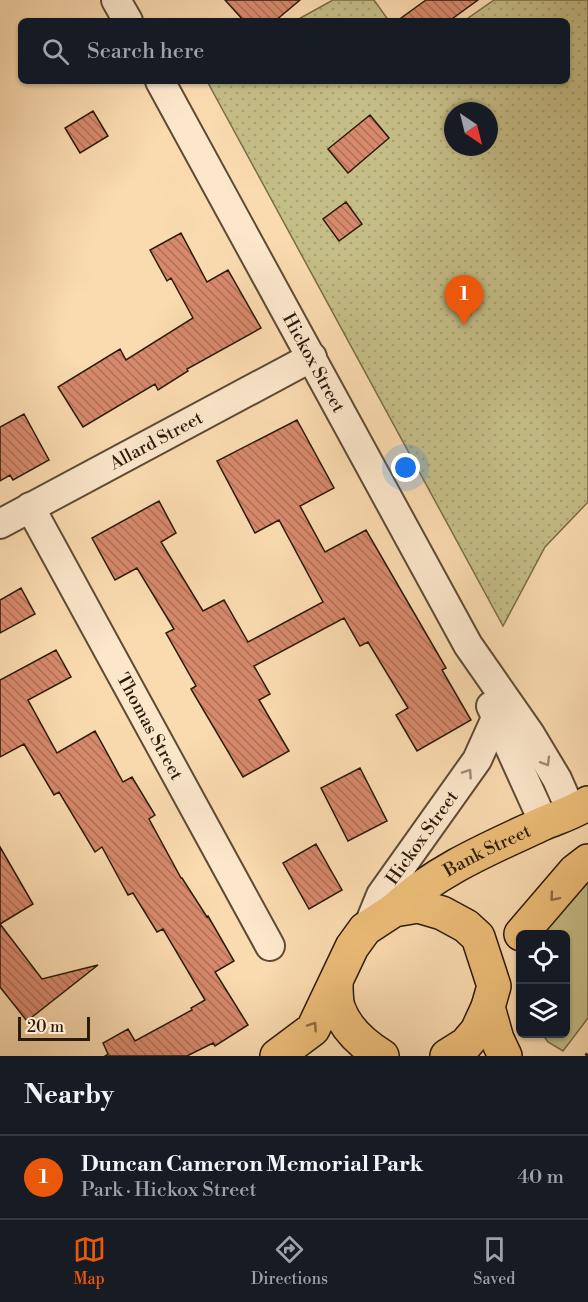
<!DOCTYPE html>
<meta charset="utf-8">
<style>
:root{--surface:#171b24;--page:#20242c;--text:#f1f3f6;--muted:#9ea1a6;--line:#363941;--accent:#ea580c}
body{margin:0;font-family:"Libre Bodoni",serif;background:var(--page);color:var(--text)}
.controls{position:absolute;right:18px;bottom:18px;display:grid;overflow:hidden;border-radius:9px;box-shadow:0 2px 4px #0004}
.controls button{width:54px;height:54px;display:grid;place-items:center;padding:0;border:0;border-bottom:2px solid var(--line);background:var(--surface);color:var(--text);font:30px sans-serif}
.compass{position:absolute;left:444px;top:102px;width:54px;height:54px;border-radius:50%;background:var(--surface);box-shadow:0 2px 4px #0004;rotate:145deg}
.scale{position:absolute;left:18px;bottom:15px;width:72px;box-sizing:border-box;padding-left:6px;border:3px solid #2a1b0b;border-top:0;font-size:16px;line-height:21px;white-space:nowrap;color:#2a1b0b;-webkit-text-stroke:4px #fce7cb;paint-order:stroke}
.you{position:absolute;left:406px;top:468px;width:21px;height:21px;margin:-15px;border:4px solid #fff;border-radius:50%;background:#1a73e8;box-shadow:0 0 0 9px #1a73e833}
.badge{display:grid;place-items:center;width:39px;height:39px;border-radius:50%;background:var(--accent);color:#fff;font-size:20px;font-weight:700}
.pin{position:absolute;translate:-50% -50px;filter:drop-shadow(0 2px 3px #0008)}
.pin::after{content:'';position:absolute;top:32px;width:21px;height:18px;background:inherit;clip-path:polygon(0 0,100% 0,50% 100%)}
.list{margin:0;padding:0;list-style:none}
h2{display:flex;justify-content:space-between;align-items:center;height:78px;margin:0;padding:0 24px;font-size:26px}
h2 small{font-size:20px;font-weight:400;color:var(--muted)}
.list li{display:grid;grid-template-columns:39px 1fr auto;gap:18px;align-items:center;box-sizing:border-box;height:84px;padding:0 24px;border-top:2px solid var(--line)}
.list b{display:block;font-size:22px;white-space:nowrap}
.list p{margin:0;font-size:20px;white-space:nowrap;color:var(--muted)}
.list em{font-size:20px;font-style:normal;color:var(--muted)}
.icon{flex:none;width:33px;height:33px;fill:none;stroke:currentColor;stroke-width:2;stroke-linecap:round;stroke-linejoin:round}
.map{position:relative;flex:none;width:588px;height:1056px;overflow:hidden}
.search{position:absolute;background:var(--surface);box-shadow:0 2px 4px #0004;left:18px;right:18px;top:18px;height:66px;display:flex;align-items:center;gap:15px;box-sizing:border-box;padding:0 21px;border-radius:9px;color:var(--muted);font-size:22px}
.sheet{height:162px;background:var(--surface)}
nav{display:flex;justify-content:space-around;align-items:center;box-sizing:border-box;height:84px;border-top:2px solid var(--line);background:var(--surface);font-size:16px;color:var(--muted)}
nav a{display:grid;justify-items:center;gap:3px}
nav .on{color:var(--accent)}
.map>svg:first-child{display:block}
.green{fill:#c5bd86;stroke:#786c48;stroke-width:1.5}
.park{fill:url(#park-dots);stroke:#786c48;stroke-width:1.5;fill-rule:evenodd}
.building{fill:url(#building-back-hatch);stroke:#2a1b0b;stroke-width:1.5}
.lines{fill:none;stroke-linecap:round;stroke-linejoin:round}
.minor-casing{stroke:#5e4b34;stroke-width:32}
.major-casing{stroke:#2a1b0b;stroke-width:36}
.minor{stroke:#fce7cb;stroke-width:28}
.major{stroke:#edbd78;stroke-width:33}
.rail{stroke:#2a1b0b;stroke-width:4.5;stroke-dasharray:10 10;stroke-linecap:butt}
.oneway{stroke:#9e8b75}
.oneway2{stroke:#8c6c42}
.labels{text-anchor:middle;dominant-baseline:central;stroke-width:4.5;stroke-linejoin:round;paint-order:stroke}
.street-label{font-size:18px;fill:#2a1b0b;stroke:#fce7cb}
</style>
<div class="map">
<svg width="588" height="1056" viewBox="0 0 588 1056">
<defs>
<pattern id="park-dots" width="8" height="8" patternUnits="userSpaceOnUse" patternTransform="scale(1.5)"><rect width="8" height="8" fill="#c5bd86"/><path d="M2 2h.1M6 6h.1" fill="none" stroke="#a9a272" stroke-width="1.8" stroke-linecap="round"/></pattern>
<pattern id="building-back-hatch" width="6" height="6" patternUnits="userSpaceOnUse" patternTransform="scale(1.5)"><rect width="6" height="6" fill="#d7896c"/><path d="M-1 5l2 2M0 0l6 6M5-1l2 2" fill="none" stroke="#af6f57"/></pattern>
</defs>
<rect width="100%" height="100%" fill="#fadaaf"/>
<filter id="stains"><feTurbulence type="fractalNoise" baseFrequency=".00333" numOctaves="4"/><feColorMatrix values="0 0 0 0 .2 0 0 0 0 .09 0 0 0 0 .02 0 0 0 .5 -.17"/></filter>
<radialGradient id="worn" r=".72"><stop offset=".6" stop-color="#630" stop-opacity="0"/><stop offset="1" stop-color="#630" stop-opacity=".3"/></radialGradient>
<path class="green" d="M 588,883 L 588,1018 L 563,1051 L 548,1042 L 542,1034 L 566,1034 L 566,934 L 543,934 L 562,908 Z"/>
<path class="park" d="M 333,0 L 374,0 L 389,21 L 295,21 Z
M 494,0 L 588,0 L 588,502 L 545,547 L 503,626 L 207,81 L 567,81 L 567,21 L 464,21 ZM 453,111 L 489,111 L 489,147 L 453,147 Z"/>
<path class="building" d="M 225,0 L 300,0 L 275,21 L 244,21 Z
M 426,0 L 478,0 L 449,21 L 397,21 Z
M 93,111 L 108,136 L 80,153 L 65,128 Z
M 370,115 L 389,138 L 348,173 L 328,149 Z
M 346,202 L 362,224 L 339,241 L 323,219 Z
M 181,233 L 207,282 L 228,270 L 261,328 L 187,369 L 188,371 L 158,390 L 155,384 L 83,427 L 58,387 L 120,349 L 126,360 L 193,318 L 171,278 L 167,281 L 150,250 Z
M 24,414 L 49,460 L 13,480 L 10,475 L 0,481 L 0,427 Z
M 297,420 L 334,488 L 300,506 L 325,552 L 366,530 L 446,668 L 442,670 L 471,720 L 417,751 L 396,715 L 408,708 L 368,642 L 360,646 L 344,618 L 254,666 L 270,694 L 259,700 L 289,751 L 243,777 L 191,689 L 196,686 L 166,633 L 174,629 L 137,568 L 115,580 L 92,538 L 159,501 L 176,533 L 161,542 L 203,611 L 224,600 L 248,642 L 323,602 L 279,520 L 255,533 L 217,461 Z
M 21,588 L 35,614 L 0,633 L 0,600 Z
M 56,650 L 71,677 L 28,700 L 57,753 L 95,731 L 123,782 L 132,777 L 155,815 L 149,819 L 181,878 L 182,878 L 207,917 L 208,916 L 234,961 L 215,972 L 248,1025 L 215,1046 L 213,1043 L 187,1056 L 105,1056 L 108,1054 L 103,1043 L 128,1029 L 135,1041 L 192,1010 L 191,1008 L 205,1000 L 163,929 L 157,932 L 133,893 L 128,895 L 102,847 L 95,852 L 59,792 L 54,795 L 24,744 L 0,757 L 0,680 Z
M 360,768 L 387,821 L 348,841 L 321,788 Z
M 316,844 L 342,890 L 309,909 L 283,863 Z
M 0,847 L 33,904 L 0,924 Z
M 0,924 L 42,979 L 98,965 L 27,1021 L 0,987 Z"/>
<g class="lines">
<g class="minor-casing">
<g id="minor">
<path d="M 116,0 L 128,21"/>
<path id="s1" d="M 160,81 L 468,645 L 530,734 L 557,779 L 572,813"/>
<path id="s2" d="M 30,507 L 270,946"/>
<path id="s3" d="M 0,524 L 312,357"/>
<path d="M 491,706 L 544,823"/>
<path id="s4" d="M 368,927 L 381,895 L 477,760 L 496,718"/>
</g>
</g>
<g class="major-casing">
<g id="major">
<path id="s5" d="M 394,910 C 435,871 490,848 542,824 C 558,817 573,813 588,803"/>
<path d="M 521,934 L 575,871 L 588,861"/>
<path d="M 336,984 C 336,991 336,1000 338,1007 C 345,1028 364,1045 382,1056"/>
<path d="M 488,1007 L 497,1039 L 505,1056"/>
<path d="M 277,1056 L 313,1029 L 352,947 L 365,929 L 394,910 L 418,906 L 442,913 L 466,926 L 478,937 L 494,986 L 488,1007 L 477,1031 L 466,1044 L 447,1056"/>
</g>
</g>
<use href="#minor" class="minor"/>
<use href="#major" class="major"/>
<path class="rail" d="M 586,1056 L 588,1054"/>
</g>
<defs><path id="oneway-chevron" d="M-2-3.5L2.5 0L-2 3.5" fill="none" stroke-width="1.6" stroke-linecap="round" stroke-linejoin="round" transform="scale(1.5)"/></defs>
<g class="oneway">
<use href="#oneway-chevron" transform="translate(546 762) rotate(59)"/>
<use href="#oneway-chevron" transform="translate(468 773) rotate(-56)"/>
</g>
<g class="oneway2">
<use href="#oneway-chevron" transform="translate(554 897) rotate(130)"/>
<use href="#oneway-chevron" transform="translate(313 1026) rotate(-56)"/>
</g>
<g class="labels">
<g class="street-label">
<text stroke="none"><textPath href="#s1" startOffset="321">Hickox Street</textPath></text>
<text stroke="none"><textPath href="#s3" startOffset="177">Allard Street</textPath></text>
<text stroke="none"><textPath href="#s2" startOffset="250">Thomas Street</textPath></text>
<text stroke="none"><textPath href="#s4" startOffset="105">Hickox Street</textPath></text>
<text stroke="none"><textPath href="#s5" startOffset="111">Bank Street</textPath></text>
</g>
</g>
<rect width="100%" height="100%" filter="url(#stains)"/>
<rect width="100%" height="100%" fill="url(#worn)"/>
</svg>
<div class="controls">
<button><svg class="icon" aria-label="locate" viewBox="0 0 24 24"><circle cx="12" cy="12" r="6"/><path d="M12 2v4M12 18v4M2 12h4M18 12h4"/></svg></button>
<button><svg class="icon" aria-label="layers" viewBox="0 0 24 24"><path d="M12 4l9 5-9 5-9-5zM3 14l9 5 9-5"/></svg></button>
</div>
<svg class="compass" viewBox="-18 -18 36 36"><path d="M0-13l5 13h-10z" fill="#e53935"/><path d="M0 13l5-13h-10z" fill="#9ea1a6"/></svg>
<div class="scale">20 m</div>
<div class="you"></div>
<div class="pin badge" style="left:464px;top:325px">1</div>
<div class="search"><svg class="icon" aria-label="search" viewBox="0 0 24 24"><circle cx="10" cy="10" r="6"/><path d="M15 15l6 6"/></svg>Search here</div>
</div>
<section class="sheet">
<h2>Nearby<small></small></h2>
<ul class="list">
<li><span class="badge">1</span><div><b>Duncan Cameron Memorial Park</b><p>Park · Hickox Street</p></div><em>40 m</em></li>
</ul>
</section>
<nav>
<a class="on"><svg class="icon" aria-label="map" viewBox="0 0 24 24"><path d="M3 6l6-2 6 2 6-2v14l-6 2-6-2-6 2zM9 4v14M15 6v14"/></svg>Map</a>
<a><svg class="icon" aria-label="directions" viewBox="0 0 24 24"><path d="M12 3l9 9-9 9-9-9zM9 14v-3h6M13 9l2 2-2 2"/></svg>Directions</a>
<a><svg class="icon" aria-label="saved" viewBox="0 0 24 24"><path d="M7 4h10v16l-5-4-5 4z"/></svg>Saved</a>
</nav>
